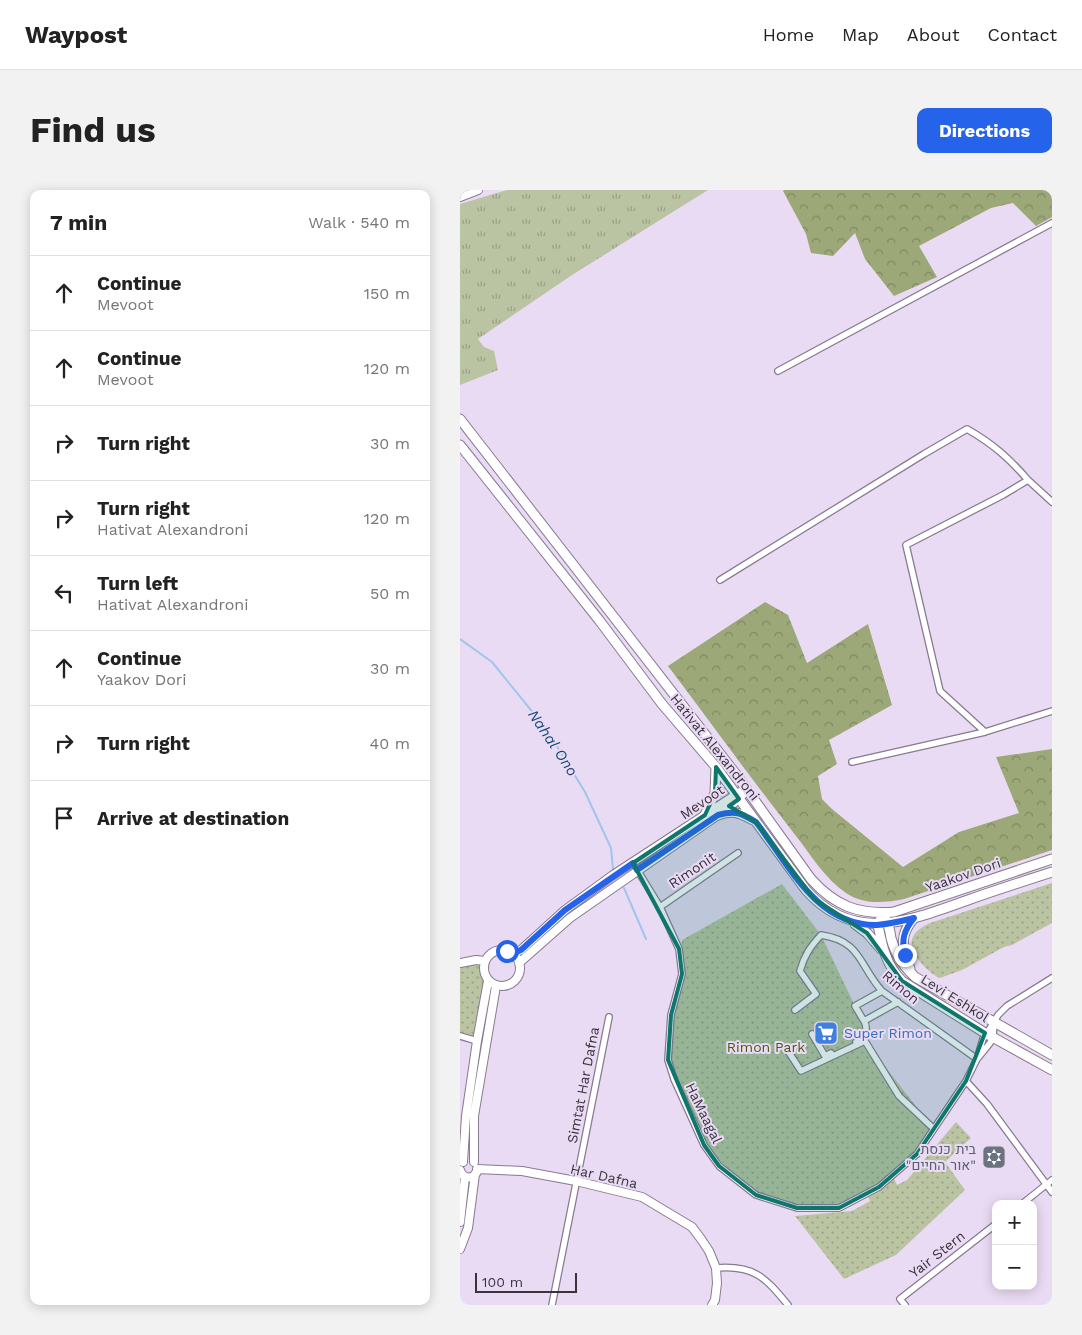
<!DOCTYPE html>
<meta charset="utf-8">
<style>
:root{--surface:#fff;--page:#f2f2f2;--text:#222;--muted:#767676;--line:#e0e0e0;--accent:#2563eb}
body{margin:0;font-family:"Work Sans",Heebo,sans-serif;background:var(--page);color:var(--text)}
.controls{position:absolute;right:15px;bottom:15px;display:grid;overflow:hidden;border-radius:10px;box-shadow:0 2px 12px #0003}
.controls button{width:45px;height:45px;display:grid;place-items:center;padding:0;border:0;border-bottom:1px solid var(--line);background:var(--surface);color:var(--text);font:25px sans-serif}
.scale{position:absolute;left:15px;bottom:12px;width:102px;box-sizing:border-box;padding-left:5px;border:2px solid #39333d;border-top:0;font-size:14px;line-height:18px;white-space:nowrap;color:#39333d;-webkit-text-stroke:4px #eadbf4;paint-order:stroke}
.stop{position:absolute;width:15px;height:15px;margin:-11px;border:4px solid #2563eb;border-radius:50%;background:#fff}
.stop.end{background:#2563eb;border-color:#fff;box-shadow:0 1px 5px #0008}
.list{margin:0;padding:0;list-style:none}
h2{display:flex;justify-content:space-between;align-items:center;height:65px;margin:0;padding:0 20px;font-size:21px}
h2 small{font-size:16px;font-weight:400;color:var(--muted)}
.list li{display:grid;grid-template-columns:32px 1fr auto;gap:15px;align-items:center;box-sizing:border-box;height:75px;padding:0 20px;border-top:1px solid var(--line)}
.list b{display:block;font-size:19px;white-space:nowrap}
.list p{margin:0;font-size:16px;white-space:nowrap;color:var(--muted)}
.list em{font-size:16px;font-style:normal;color:var(--muted)}
.icon{flex:none;width:28px;height:28px;fill:none;stroke:currentColor;stroke-width:2;stroke-linecap:round;stroke-linejoin:round}
.map{position:relative;flex:none;width:592px;height:1115px;overflow:hidden;border-radius:10px}
header{display:flex;align-items:center;gap:30px;box-sizing:border-box;height:70px;padding:0 25px;background:var(--surface);border-bottom:1px solid var(--line)}
header strong{font-size:24px}
nav{display:flex;gap:28px;margin-inline-start:auto;font-size:18px}
.intro{display:flex;align-items:center;justify-content:space-between;box-sizing:border-box;height:120px;padding:0 30px}
h1{margin:0;font-size:35px}
.button{padding:12px 22px;border-radius:10px;background:var(--accent);color:#fff;font-size:18px;font-weight:700}
main{display:flex;gap:30px;padding:0 30px}
aside{flex:1;background:var(--surface);border-radius:10px;box-shadow:0 2px 12px #0003}
.map>svg:first-child{display:block}
.grass{fill:url(#grass-tufts)}
.forest{fill:url(#forest-crowns)}
.park{fill:url(#park-dots)}
.lines{fill:none;stroke-linecap:round;stroke-linejoin:round}
.stream{stroke:#a1c4ec;stroke-width:2}
.minor-casing{stroke:#887a91;stroke-width:8}
.tertiary-casing{stroke:#887a91;stroke-width:10}
.secondary-casing{stroke:#887a91;stroke-width:11}
.minor{stroke:#fff;stroke-width:5.5}
.tertiary{stroke:#fff;stroke-width:8}
.secondary{stroke:#fff;stroke-width:9}
.route{stroke:#2563eb;stroke-width:6}
.marked{fill:#0f766e;fill-opacity:0.2;stroke:#0f766e;stroke-width:4;stroke-linejoin:round}
.labels{text-anchor:middle;dominant-baseline:central;stroke-width:4;stroke-linejoin:round;paint-order:stroke}
.street-label{font-size:14px;fill:#39333d;stroke:#eadbf4}
.shop-label{font-size:14px;fill:#366cbe;stroke:#eadbf4;text-anchor:start}
.park-label{font-size:14px;fill:#4c590b;stroke:#eadbf4}
.worship-label{font-size:14px;fill:#5b616d;stroke:#eadbf4;text-anchor:end}
.water-label{font-size:15px;font-style:italic;fill:#164778;stroke:#eadbf4}
</style>
<header>
<strong>Waypost</strong>
<nav><a>Home</a><a>Map</a><a>About</a><a>Contact</a></nav>
</header>
<div class="intro"><h1>Find us</h1><a class="button">Directions</a></div>
<main>
<aside>
<h2>7 min<small>Walk · 540 m</small></h2>
<ul class="list">
<li><svg class="icon" aria-label="ahead" viewBox="0 0 24 24"><path d="M12 20V5M6 11l6-6 6 6"/></svg><div><b>Continue</b><p>Mevoot</p></div><em>150 m</em></li>
<li><svg class="icon" aria-label="ahead" viewBox="0 0 24 24"><path d="M12 20V5M6 11l6-6 6 6"/></svg><div><b>Continue</b><p>Mevoot</p></div><em>120 m</em></li>
<li><svg class="icon" aria-label="right" viewBox="0 0 24 24"><path d="M7 20v-9h11M14 6l5 5-5 5"/></svg><div><b>Turn right</b></div><em>30 m</em></li>
<li><svg class="icon" aria-label="right" viewBox="0 0 24 24"><path d="M7 20v-9h11M14 6l5 5-5 5"/></svg><div><b>Turn right</b><p>Hativat Alexandroni</p></div><em>120 m</em></li>
<li><svg class="icon" aria-label="left" viewBox="0 0 24 24"><path d="M17 20v-9H6M10 6l-5 5 5 5"/></svg><div><b>Turn left</b><p>Hativat Alexandroni</p></div><em>50 m</em></li>
<li><svg class="icon" aria-label="ahead" viewBox="0 0 24 24"><path d="M12 20V5M6 11l6-6 6 6"/></svg><div><b>Continue</b><p>Yaakov Dori</p></div><em>30 m</em></li>
<li><svg class="icon" aria-label="right" viewBox="0 0 24 24"><path d="M7 20v-9h11M14 6l5 5-5 5"/></svg><div><b>Turn right</b></div><em>40 m</em></li>
<li><svg class="icon" aria-label="arrive" viewBox="0 0 24 24"><path d="M6 21V4h12l-3 4 3 4H6"/></svg><div><b>Arrive at destination</b></div></li>
</ul>
</aside>
<div class="map">
<svg width="592" height="1115" viewBox="0 0 592 1115">
<defs>
<pattern id="grass-tufts" width="24" height="20" patternUnits="userSpaceOnUse" patternTransform="scale(1.25)"><rect width="24" height="20" fill="#bbc4a2"/><path d="M3 7l-1-3M5 7V3M7 7l1-3M15 17l-1-3M17 17v-4M19 17l1-3" fill="none" stroke="#99a085"/></pattern>
<pattern id="forest-crowns" width="20" height="18" patternUnits="userSpaceOnUse" patternTransform="scale(1.25)"><rect width="20" height="18" fill="#9ca878"/><path d="M2 6a3 3 0 1 1 6 0M12 15a3 3 0 1 1 6 0" fill="none" stroke="#808964"/></pattern>
<pattern id="park-dots" width="8" height="8" patternUnits="userSpaceOnUse" patternTransform="scale(1.25)"><rect width="8" height="8" fill="#bbc4a2"/><path d="M2 2h.1M6 6h.1" fill="none" stroke="#99a085" stroke-width="1.8" stroke-linecap="round"/></pattern>
</defs>
<rect width="100%" height="100%" fill="#eadbf4"/>
<path class="grass" d="M 47,0 L 248,0 L 112,85 L 18,149 L 24,157 L 34,161 L 38,180 L 0,195 L 0,14 Z"/>
<path class="forest" d="M 324,0 L 588,0 L 592,5 L 592,27 L 576,36 L 553,13 L 531,18 L 459,56 L 477,87 L 434,106 L 405,69 L 395,43 L 373,66 L 351,63 L 346,44 L 323,1 Z
M 305,412 L 328,425 L 347,473 L 408,434 L 432,515 L 369,550 L 377,574 L 358,586 L 362,609 L 372,619 L 443,677 L 499,642 L 559,623 L 536,567 L 592,559 L 592,660 L 444,709 C 425,713 403,715 386,703 C 365,689 351,665 336,646 C 292,590 251,533 208,476 Z"/>
<path class="park" d="M 592,693 L 592,733 L 552,755 L 544,757 L 502,780 L 480,788 C 468,783 444,759 454,745 C 458,739 464,736 470,733 Z
M 322,694 L 361,745 L 395,816 L 404,831 L 405,851 L 473,938 L 457,964 L 433,986 L 437,995 L 447,990 L 496,932 L 511,948 L 485,972 L 505,1000 L 436,1065 L 384,1089 L 335,1026 L 392,1021 L 410,1011 L 407,1004 L 379,1018 L 337,1018 L 296,1005 L 244,955 L 208,870 L 222,750 Z
M 25,771 L 23,780 L 28,791 L 17,851 L 0,846 L 0,773 Z"/>
<g class="lines">
<path class="stream" d="M 0,449 L 32,472 L 87,540 L 125,602 L 151,658 L 153,679
M 164,698 L 186,749"/>
<g class="minor-casing">
<path id="minor" d="M 318,181 L 592,33
M 260,390 L 464,264 L 507,239 C 533,254 549,268 568,290
M 525,542 L 480,501 L 446,355 L 543,305 L 568,290 L 592,312
M 392,572 L 525,542 L 592,521
M 173,673 L 200,717 L 219,759 L 222,784 L 211,825 L 208,870 L 214,889 L 244,955 L 259,976 L 296,1005 L 337,1018 L 379,1018 L 419,997 L 457,964 L 506,891 L 517,869 L 530,853 L 533,847 L 534,832 L 538,825 L 547,816 L 592,788
M 200,717 L 278,663
M 422,801 L 395,816 L 404,831 L 438,812
M 335,820 L 356,804 L 340,781 C 344,766 350,757 361,745 C 402,751 399,776 422,801 L 517,869
M 352,844 L 365,866 L 371,863
M 0,846 L 17,851
M 396,852 C 404,848 409,839 404,831
M 328,861 L 341,881 L 405,851 L 439,906 L 473,938
M 518,866 L 523,849 L 534,832
M 506,891 L 527,914 L 592,1002
M 562,1014 L 592,990
M 256,1078 C 294,1075 305,1087 328,1115
M 92,1115 L 149,827
M 445,1115 L 440,1109 L 536,1034"/>
</g>
<g class="tertiary-casing">
<path id="tertiary" d="M 0,7 L 18,0
M24 778a18 18 0 1 1 36 0a18 18 0 1 1-36 0Z
M 52,764 L 61,760 L 105,720 L 153,685 L 280,602
M 0,773 L 16,770 L 25,771
M 59,773 L 110,728 L 258,625 L 279,609 L 287,599
M 3,972 L 6,926 L 17,851 L 28,791
M 14,972 L 14,926 L 36,796
M 17,979 L 62,981 L 116,991 L 182,1007 L 232,1037 L 241,1049 L 249,1061 L 256,1078 L 257,1093 L 255,1110 L 252,1115
M 0,980 C 3,989 12,990 17,982
M 0,1032 L 5,987
M 0,1059 L 8,1038 L 15,984"/>
</g>
<g class="secondary-casing">
<path id="secondary" d="M 0,229 L 275,583 L 351,689 C 375,716 399,725 434,722 L 592,669
M 0,255 L 139,430 L 202,514 L 256,577 L 346,700 C 394,755 451,730 508,710 C 536,700 564,691 592,682
M 245,625 L 255,603 L 256,577
M 258,625 C 273,620 278,622 293,630
M 425,728 C 429,735 430,741 431,748 C 435,764 443,776 455,787 L 592,865
M 420,730 L 418,735 C 422,756 426,775 442,791 L 525,843 L 592,880
M 395,734 L 407,743 L 421,759
M 450,779 C 443,758 438,746 454,728"/>
</g>
<use href="#minor" class="minor"/>
<use href="#tertiary" class="tertiary"/>
<use href="#secondary" class="secondary"/>
</g>
<g class="lines">
<path class="route" d="M 47,761 L 52,764 L 61,760 L 105,720 L 173,673 L 177,680 L 258,625 C 276,620 281,623 296,632 C 328,673 356,736 417,735 C 429,734 442,731 454,728 C 444,740 441,750 445,765"/>
</g>
<path class="marked" d="M 256,577 L 279,609 L 269,616 L 296,632 L 354,709 L 407,743 L 442,791 L 525,843 L 506,891 L 457,964 L 419,997 L 379,1018 L 337,1018 L 296,1005 L 259,976 L 244,955 L 208,870 L 211,825 L 222,784 L 219,759 L 173,673 L 245,625 L 255,603 Z"/>
<defs>
<g id="supermarket-square" transform="scale(1.25)"><rect x="-9" y="-9" width="18" height="18" rx="4" fill="#3f7fe0" stroke="#eadbf4"/><path d="M-6-5.5h2.5l.6 2H6L4.5 2H-2.5L-4.4-4H-6ZM-1.5 3.2a1.3 1.3 0 1 0 .1 0ZM3 3.2a1.3 1.3 0 1 0 .1 0Z" fill="#fff"/></g>
<g id="synagogue-square" transform="scale(1.25)"><rect x="-9" y="-9" width="18" height="18" rx="4" fill="#6b7280" stroke="#eadbf4"/><path d="M0-6.5L5.6 3.2H-5.6ZM0 6.5L5.6-3.2H-5.6Z" fill="#fff"/></g>
</defs>
<g fill-rule="evenodd">
<use href="#supermarket-square" x="366" y="843"/>
<use href="#synagogue-square" x="534" y="967"/>
</g>
<g class="labels">
<g class="street-label">
<text transform="translate(255 557) rotate(51)">Hativat Alexandroni</text>
<text transform="translate(242 612) rotate(-34)">Mevoot</text>
<text transform="translate(232 680) rotate(-34)">Rimonit</text>
<text transform="translate(503 685) rotate(-19)">Yaakov Dori</text>
<text transform="translate(441 797) rotate(40)">Rimon</text>
<text transform="translate(495 808) rotate(32)">Levi Eshkol</text>
<text transform="translate(123 895) rotate(-79)">Simtat Har Dafna</text>
<text transform="translate(244 923) rotate(64)">HaMaagal</text>
<text transform="translate(144 986) rotate(13)">Har Dafna</text>
<text transform="translate(477 1064) rotate(-38)">Yair Stern</text>
</g>
<g class="shop-label">
<text x="384" y="843">Super Rimon</text>
</g>
<g class="park-label">
<text x="306" y="857">Rimon Park</text>
</g>
<g class="worship-label">
<text x="516" y="959">בית כנסת<tspan x="516" dy="16">"אור החיים"</tspan></text>
</g>
<g class="water-label">
<text transform="translate(93 553) rotate(56)">Nahal Ono</text>
</g>
</g>
</svg>
<div class="controls">
<button>+</button>
<button>−</button>
</div>
<div class="scale">100 m</div>
<div class="stop" style="left:47px;top:761px"></div>
<div class="stop end" style="left:445px;top:765px"></div>
</div>
</main>
